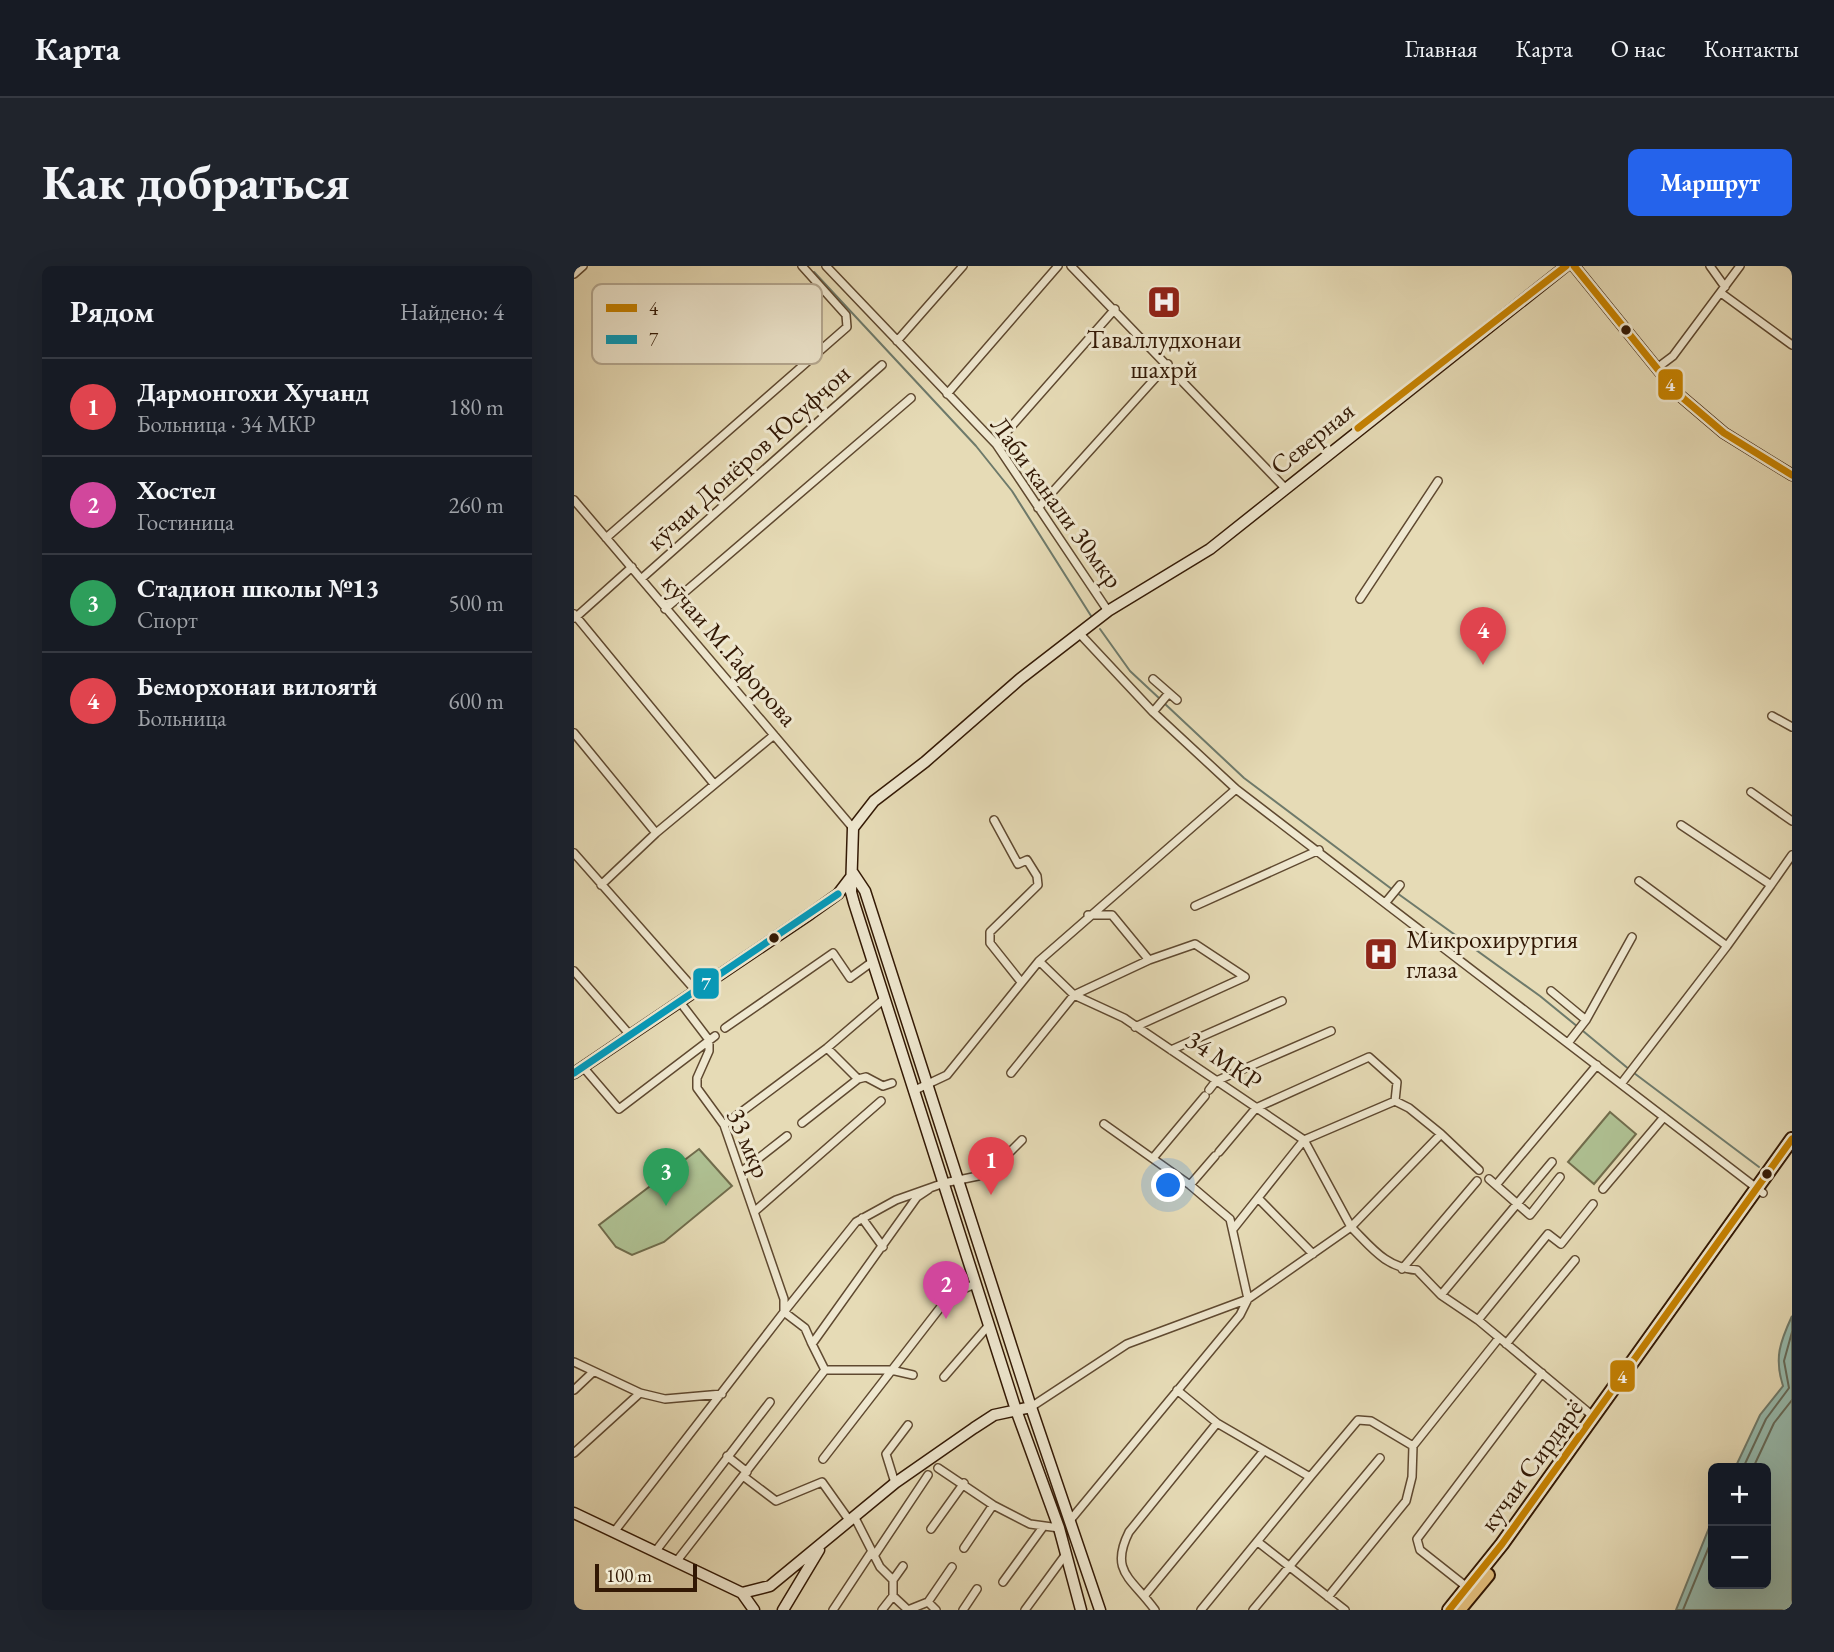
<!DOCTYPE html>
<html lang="ru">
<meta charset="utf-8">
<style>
:root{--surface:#171b24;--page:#20242c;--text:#f1f3f6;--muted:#9ea1a6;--line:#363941;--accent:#2563eb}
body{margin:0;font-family:"EB Garamond",serif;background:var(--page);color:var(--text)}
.controls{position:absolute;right:21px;bottom:21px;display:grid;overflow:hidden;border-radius:10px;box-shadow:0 7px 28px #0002}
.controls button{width:63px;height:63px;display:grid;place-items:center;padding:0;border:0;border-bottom:2px solid var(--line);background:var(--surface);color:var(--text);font:35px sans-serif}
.scale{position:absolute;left:21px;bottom:18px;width:102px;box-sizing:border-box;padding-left:7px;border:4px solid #321804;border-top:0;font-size:19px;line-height:24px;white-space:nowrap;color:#321804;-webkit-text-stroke:5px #efe8d0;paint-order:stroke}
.you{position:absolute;left:595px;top:920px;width:24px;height:24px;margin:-18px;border:5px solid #fff;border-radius:50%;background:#1a73e8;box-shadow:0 0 0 10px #1a73e833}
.badge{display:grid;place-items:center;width:46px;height:46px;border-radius:50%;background:var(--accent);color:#fff;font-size:23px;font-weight:700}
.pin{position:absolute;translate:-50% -58px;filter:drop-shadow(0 2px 4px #0008)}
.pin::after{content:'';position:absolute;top:37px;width:24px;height:21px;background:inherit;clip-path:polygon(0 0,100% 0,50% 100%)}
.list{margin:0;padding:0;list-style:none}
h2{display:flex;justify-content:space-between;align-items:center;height:91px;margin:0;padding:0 28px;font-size:30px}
h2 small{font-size:23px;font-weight:400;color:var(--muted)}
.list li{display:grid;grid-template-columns:46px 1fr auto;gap:21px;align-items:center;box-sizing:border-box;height:98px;padding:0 28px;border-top:2px solid var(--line)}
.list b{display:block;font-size:26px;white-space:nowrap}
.list p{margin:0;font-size:23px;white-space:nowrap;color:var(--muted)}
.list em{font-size:23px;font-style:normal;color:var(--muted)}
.map{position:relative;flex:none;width:1218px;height:1344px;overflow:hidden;border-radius:10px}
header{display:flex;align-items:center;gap:42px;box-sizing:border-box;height:98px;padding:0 35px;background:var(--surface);border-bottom:2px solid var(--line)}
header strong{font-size:33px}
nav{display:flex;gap:38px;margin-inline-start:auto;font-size:24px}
.intro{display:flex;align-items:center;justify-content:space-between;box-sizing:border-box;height:168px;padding:0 42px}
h1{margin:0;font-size:49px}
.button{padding:18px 32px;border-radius:10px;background:var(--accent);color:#fff;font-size:24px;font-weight:700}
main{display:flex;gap:42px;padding:0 42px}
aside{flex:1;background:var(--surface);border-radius:10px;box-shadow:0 7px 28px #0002}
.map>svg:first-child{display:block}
.green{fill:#afc193;stroke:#706c4c;stroke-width:2}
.water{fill:#96bbaf;stroke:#6e7a6b;stroke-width:2}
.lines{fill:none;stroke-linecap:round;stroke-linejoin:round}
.shore{stroke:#646a5a;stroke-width:2}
.stream{stroke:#6e7a6b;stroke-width:2}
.street-casing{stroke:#5f4930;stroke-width:10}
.secondary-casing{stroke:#321804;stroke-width:13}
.highway-casing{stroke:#321804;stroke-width:16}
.street{stroke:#efe8d0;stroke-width:7}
.secondary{stroke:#efe8d0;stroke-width:10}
.highway{stroke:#e3be7b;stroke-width:12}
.bus-1-casing{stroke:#efe8d0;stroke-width:12}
.bus-2-casing{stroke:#efe8d0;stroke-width:12}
.bus-1{stroke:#c68201;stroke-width:7}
.bus-2{stroke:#059aba;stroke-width:7}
.bus-dot{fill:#321804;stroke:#efe8d0;stroke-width:2.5}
.labels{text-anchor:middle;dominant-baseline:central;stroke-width:6;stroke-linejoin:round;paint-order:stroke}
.poi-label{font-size:26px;fill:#321804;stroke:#efe8d0}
.street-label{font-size:26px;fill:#321804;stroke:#efe8d0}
.key{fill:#efe8d0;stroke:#b6aa93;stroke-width:2}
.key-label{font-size:19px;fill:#321804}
.line-badge{stroke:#efe8d0;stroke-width:2.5}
.badge-label{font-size:19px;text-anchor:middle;font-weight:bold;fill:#fff}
</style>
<header>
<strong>Карта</strong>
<nav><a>Главная</a><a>Карта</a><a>О нас</a><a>Контакты</a></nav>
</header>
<div class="intro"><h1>Как добраться</h1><a class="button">Маршрут</a></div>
<main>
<aside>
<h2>Рядом<small>Найдено: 4</small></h2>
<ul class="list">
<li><span class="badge" style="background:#e0444e">1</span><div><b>Дармонгохи Хучанд</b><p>Больница · 34 МКР</p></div><em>180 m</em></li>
<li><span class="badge" style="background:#d1479c">2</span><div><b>Хостел</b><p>Гостиница</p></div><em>260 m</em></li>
<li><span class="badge" style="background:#2e9e5b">3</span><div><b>Стадион школы №13</b><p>Спорт</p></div><em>500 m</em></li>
<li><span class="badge" style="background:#e0444e">4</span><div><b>Беморхонаи вилоятй</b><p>Больница</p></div><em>600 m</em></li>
</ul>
</aside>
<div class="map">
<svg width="1218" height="1344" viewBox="0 0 1218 1344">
<rect width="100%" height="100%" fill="#e6dbb6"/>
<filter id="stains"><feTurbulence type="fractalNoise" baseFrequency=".00286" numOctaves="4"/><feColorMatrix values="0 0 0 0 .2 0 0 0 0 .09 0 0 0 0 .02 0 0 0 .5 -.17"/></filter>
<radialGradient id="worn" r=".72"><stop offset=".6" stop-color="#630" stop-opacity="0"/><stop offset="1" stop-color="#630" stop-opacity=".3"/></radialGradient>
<path class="green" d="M 1036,846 L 1062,868 L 1020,918 L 994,896 Z
M 125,883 L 158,920 L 90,976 L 58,989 L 42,981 L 25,959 Z"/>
<path class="water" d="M 1218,1050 L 1218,1344 L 1102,1344 L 1139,1252 L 1139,1318 L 1192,1318 L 1192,1202 L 1161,1202 L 1186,1149 L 1209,1120 C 1200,1092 1206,1076 1218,1050 Z"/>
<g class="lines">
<path class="shore" d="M 1169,1202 L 1192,1153 L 1215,1122 L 1210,1095 L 1218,1066
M 1179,1202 L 1200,1157 L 1218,1134
M 1109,1344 L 1139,1271"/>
<path class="stream" d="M 240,6 L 402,180 L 438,225 L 519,353
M 526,363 L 556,405 L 586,433
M 590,437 L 670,512 L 819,624
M 823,627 L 966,730 L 1004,761
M 1009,765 L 1056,804
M 1060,807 L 1185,901"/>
<g class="street-casing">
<path id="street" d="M 252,0 L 422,178 L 534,345
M 497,0 L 710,221
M 1136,0 L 1151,21
M 0,8 L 9,0
M 1147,27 L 1218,79
M 323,75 L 389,0
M 1083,102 L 1099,90 L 1166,0
M 373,128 L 484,0
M 422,178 L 541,43
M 0,234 L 279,562
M 464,242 L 594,98
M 32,272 L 273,61 L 272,49 L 228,0
M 67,313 L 308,99
M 786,333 L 864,215
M 91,343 L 337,132
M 0,348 L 140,518
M 1,352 L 58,301
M 506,368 L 579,446 L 662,523 L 1189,927
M 579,413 L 603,434
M 579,446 L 595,427
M 1198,450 L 1218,461
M 0,467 L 82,567
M 1177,526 L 1218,555
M 420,554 L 444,598 L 453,594 L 463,610 L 464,619 L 416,666 L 416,677 L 447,716
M 1107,559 L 1197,619 L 1153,680
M 0,587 L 121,724
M 27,619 L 82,567 L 200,469
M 1197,619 L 1218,589
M 812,636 L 826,619
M 621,640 L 745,584
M 514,649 L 538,649 L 575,694 L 621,678 L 671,711
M 465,695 L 500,729 L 550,752 L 730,874 L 777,961 L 867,868 L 905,904
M 0,705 L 56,769
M 977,725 L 1012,754
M 561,761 L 671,711
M 151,762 L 259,687 L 276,712 L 298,696
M 994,777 L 1012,754 L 1058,671
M 253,782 L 284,813
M 597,784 L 708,735
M 9,801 L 45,843 L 141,770
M 437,807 L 500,729 L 575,694
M 1047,818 L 1153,680 L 1065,615
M 635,824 L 642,815 L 757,765
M 339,825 L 373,809 L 465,695 L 662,523
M 228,857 L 284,813 L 292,811 L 309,820 L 318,817
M 150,859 L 253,782 L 309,734
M 645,886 L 682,842 L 795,791 L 823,816 L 821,835 L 835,842 L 867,868
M 579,892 L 631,830
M 167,906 L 213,870
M 915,913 L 956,949 L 986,911
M 616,919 L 641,890
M 922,919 L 1023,799
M 355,923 L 343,931 L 238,1078 L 231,1062 L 210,1046 L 282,956 L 322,934 L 370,917 L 404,910 L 426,896 L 448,874
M 1029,923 L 1090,851
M 684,932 L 739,988
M 180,946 L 307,835
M 288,952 L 309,981
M 660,962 L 730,874 L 821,835
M 828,1003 L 903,915
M 867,1029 L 978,896
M 904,1054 L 974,968 L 987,978 L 1019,938
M 237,1076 L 251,1104
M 932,1078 L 1001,994
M 0,1096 L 66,1127 L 91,1133 L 148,1128
M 251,1104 L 317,1104 L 339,1109
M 370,1111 L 415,1059
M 0,1124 L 19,1106
M 603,1124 L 643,1157 L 736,1211 L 784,1154 L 797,1155 L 839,1180 L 925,1072
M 457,1141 L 553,1078 L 674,1033 L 777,961 C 798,982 812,1002 843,1004 L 867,1029 L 904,1054 L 1020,1151
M 0,1187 L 66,1127
M 153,1190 L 173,1206
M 249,1193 L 376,1029 L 401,1018
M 364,1202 L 419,1239
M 169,1210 L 202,1235 L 248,1216 L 275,1254
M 321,1217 L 312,1188 L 334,1159
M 280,1250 L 306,1301 L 319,1314 L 319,1330 L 334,1344
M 498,1252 L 666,1049 L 674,1033 L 656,953 L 616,919 L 530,858
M 357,1263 L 390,1217
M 40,1266 L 210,1046 L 210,1033 L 150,859 L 123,822 L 123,812 L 135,785 L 135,774 L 106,736
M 684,1276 L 771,1344
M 390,1282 L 419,1239 L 456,1258 L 485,1262
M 81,1286 L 196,1136
M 300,1290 L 354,1209
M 102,1296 L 251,1104
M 319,1314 L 329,1300
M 429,1316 L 469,1261
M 894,1322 L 846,1284 L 843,1273 L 968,1107
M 571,1329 L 689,1186
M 754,1331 L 832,1235 L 838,1211 L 839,1180
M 354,1336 L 362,1344
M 259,1344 L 298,1285
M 308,1344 L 319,1330
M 334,1344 L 354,1336 L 378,1301
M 389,1344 L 403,1323
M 451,1344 L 492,1288
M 581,1344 C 558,1312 535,1306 555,1266 L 643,1157
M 627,1344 L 736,1211
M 679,1344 L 806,1192"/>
</g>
<g class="secondary-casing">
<path id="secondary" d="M 1000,0 L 1103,127 L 1150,167 L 1218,209
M 279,607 L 291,625 L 457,1141 L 526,1344
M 0,807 L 236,648 L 264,628 L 277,611
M 0,1247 L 168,1327 L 180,1344
M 168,1327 L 196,1320 L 321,1217 L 400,1162 L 420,1149 L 457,1141
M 209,1344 L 245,1284
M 507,1344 L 485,1262 L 442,1144 L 280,637 L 277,626 L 279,562 L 300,535 L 351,496 L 446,413 L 534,345 L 636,283 L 992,0"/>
</g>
<g class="highway-casing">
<path id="highway" d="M 875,1344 L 928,1278 L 1218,873
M 885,1344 L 914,1309"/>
</g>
<use href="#street" class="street"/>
<use href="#secondary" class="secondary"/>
<use href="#highway" class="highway"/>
<g class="bus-1-casing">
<path id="bus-1" d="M 1000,0 L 1103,127 L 1150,167 L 1218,209
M 784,162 L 992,0
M 875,1344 L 928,1278 L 1218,873"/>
</g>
<g class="bus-2-casing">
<path id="bus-2" d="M 0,807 L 264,628"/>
</g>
<use href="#bus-1" class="bus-1"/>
<use href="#bus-2" class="bus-2"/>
</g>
<defs>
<g id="hospital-square" transform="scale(1.75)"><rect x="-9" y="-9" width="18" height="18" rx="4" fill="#8f2418" stroke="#efe8d0"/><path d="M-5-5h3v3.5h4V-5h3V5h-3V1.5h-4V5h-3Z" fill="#fff"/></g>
</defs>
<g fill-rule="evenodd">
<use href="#hospital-square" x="590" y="36"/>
<use href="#hospital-square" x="807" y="688"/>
</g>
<g class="bus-dot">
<circle cx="1052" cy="64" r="6"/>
<circle cx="200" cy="672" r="6"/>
<circle cx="1193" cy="908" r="6"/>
</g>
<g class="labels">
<g class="poi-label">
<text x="590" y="73">Таваллудхонаи<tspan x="590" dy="30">шахрй</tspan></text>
<text x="832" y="673" text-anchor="start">Микрохирургия<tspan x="832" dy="30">глаза</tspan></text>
</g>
<g class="street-label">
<text transform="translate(738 172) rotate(-39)">Северная</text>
<text transform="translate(174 191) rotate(-42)">кӯчаи Донёров Юсуфҷон</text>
<text transform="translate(483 236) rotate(54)">Лаби канали 30мкр</text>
<text transform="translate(156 384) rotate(49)">кӯчаи М.Гафорова</text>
<text transform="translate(650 794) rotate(34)">34 МКР</text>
<text transform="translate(175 877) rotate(67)">33 мкр</text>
<text transform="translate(957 1199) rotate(-54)">кучаи Сирдарё</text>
</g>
</g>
<rect x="18" y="18" width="230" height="80" rx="10" class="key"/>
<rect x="32" y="38" width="31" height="8" fill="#c68201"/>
<rect x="32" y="69" width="31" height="9" fill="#059aba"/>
<g class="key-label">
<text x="75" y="49">4</text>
<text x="75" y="80">7</text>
</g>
<g class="line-badge">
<rect x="1083" y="102" width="27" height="33" rx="7" fill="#c68201"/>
<rect x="118" y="701" width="28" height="33" rx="7" fill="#059aba"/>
<rect x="1035" y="1093" width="27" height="34" rx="7" fill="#c68201"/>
</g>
<g class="badge-label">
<text x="1096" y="125">4</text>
<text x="132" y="724">7</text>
<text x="1048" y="1117">4</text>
</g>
<rect width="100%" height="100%" filter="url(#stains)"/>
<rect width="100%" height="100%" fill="url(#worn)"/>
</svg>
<div class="controls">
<button>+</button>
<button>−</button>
</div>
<div class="scale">100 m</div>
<div class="you"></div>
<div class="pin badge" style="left:417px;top:929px;background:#e0444e">1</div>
<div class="pin badge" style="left:372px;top:1053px;background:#d1479c">2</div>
<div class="pin badge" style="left:92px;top:940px;background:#2e9e5b">3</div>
<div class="pin badge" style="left:909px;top:399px;background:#e0444e">4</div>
</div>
</main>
